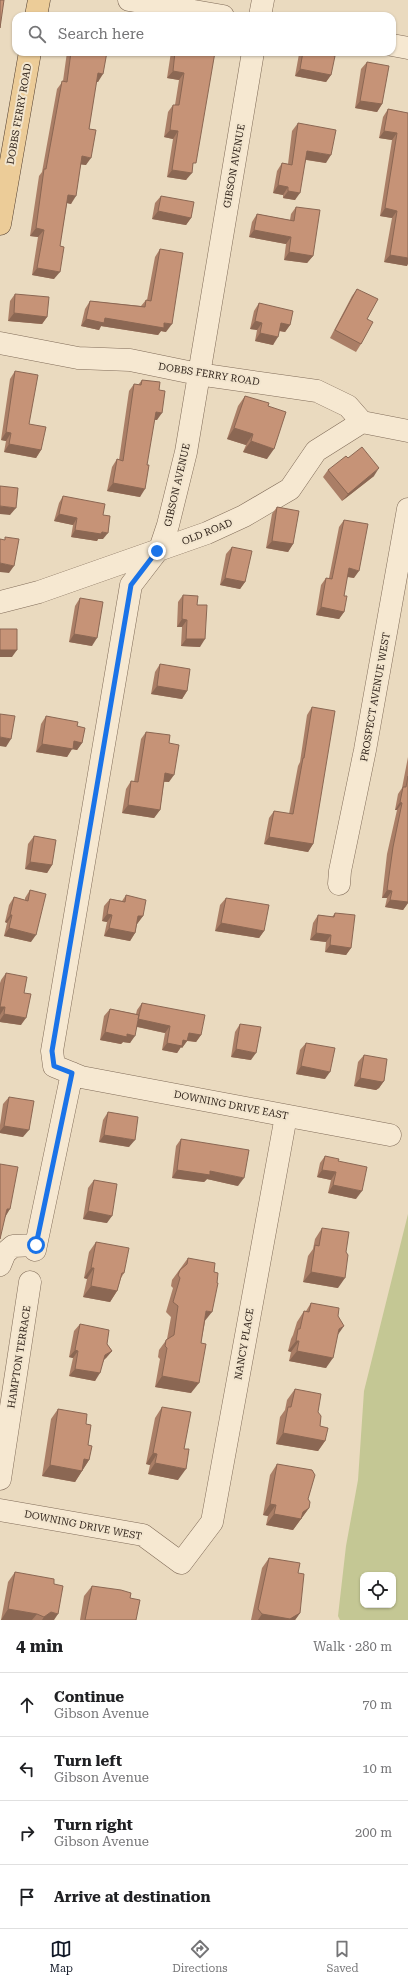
<!DOCTYPE html>
<meta charset="utf-8">
<style>
:root{--surface:#fff;--page:#f2f2f2;--text:#202124;--muted:#757577;--line:#e0e0e0;--accent:#111827}
body{margin:0;font-family:"Roboto Serif",serif;background:var(--page);color:var(--text)}
.controls{position:absolute;right:12px;bottom:12px;display:grid;overflow:hidden;border-radius:8px;box-shadow:0 1px 3px #0004}
.controls button{width:36px;height:36px;display:grid;place-items:center;padding:0;border:0;border-bottom:1px solid var(--line);background:var(--surface);color:var(--text);font:20px sans-serif}
.stop{position:absolute;width:12px;height:12px;margin:-9px;border:3px solid #1a73e8;border-radius:50%;background:#fff}
.stop.end{background:#1a73e8;border-color:#fff;box-shadow:0 1px 4px #0008}
.list{margin:0;padding:0;list-style:none}
h2{display:flex;justify-content:space-between;align-items:center;height:52px;margin:0;padding:0 16px;font-size:17px}
h2 small{font-size:13px;font-weight:400;color:var(--muted)}
.list li{display:grid;grid-template-columns:26px 1fr auto;gap:12px;align-items:center;box-sizing:border-box;height:64px;padding:0 16px;border-top:1px solid var(--line)}
.list b{display:block;font-size:15px;white-space:nowrap}
.list p{margin:0;font-size:13px;white-space:nowrap;color:var(--muted)}
.list em{font-size:13px;font-style:normal;color:var(--muted)}
.icon{flex:none;width:22px;height:22px;fill:none;stroke:currentColor;stroke-width:2;stroke-linecap:round;stroke-linejoin:round}
.map{position:relative;flex:none;width:408px;height:1620px;overflow:hidden}
.search{position:absolute;background:var(--surface);box-shadow:0 1px 3px #0004;left:12px;right:12px;top:12px;height:44px;display:flex;align-items:center;gap:10px;box-sizing:border-box;padding:0 14px;border-radius:12px;color:var(--muted);font-size:15px}
.sheet{height:308px;background:var(--surface)}
nav{display:flex;justify-content:space-around;align-items:center;box-sizing:border-box;height:56px;border-top:1px solid var(--line);background:var(--surface);font-size:11px;color:var(--muted)}
nav a{display:grid;justify-items:center;gap:2px}
nav .on{color:var(--accent)}
.map>svg:first-child{display:block}
.green{fill:#c4c794;fill-rule:evenodd}
.lines{fill:none;stroke-linecap:round;stroke-linejoin:round}
.minor-casing{stroke:#816c59;stroke-width:23}
.major-casing{stroke:#4f3b2d;stroke-width:23}
.minor{stroke:#f6e8d1;stroke-width:22}
.major{stroke:#eccc98;stroke-width:22}
.wall{fill:#aa7e66}
.shaded-wall{fill:#8b6753}
.building{fill:#c69377;stroke:#8b6753}
.route{stroke:#1a73e8;stroke-width:5}
.labels{text-anchor:middle;dominant-baseline:central;stroke-width:4;stroke-linejoin:round;paint-order:stroke}
.street-label{font-size:10px;fill:#32251c;stroke:#f2e5ce}
</style>
<div class="map">
<svg width="408" height="1620" viewBox="0 0 408 1620">
<rect width="100%" height="100%" fill="#eadabf"/>
<path class="green" d="M 408,1214 L 408,1620 L 340,1620 L 338,1616 L 346,1546 L 358,1480 L 364,1391 ZM 363,1575 L 393,1575 L 393,1605 L 363,1605 Z"/>
<g class="lines">
<g class="minor-casing">
<path id="minor" d="M 129,0 L 223,16
M 260,16 L 263,0
M 392,45 L 408,48
M 253,52 L 186,452 L 168,525 L 161,546 L 131,585 L 52,1051 L 54,1066 L 81,1077 L 390,1135
M 0,343 L 78,358 L 130,360 L 198,374 L 317,391 L 348,406 L 362,422 L 408,431
M 0,602 L 39,592 L 207,533 L 244,516 L 290,489 L 316,451 L 362,422
M 339,884 L 340,871 L 365,750 L 408,509
M 35,1250 L 72,1073
M 0,1265 L 5,1253 L 13,1246 L 36,1245
M 0,1479 L 30,1282
M 0,1510 L 143,1535 L 181,1563 L 212,1522 L 286,1116"/>
</g>
<g class="major-casing">
<path id="major" d="M 36,16 L 39,0
M 0,224 L 30,52"/>
</g>
<use href="#minor" class="minor"/>
<use href="#major" class="major"/>
</g>
<path class="wall" d="M 67,52 L 107,52 L 98,82 L 96,82 L 89,129 L 86,165 L 81,164 L 71,204 L 67,203 L 54,279 L 32,275 L 38,237 L 30,236 L 39,176 L 42,172 L 57,89 L 63,81 Z
M 171,52 L 215,52 L 192,168 L 186,180 L 167,177 L 173,139 L 164,137 L 168,112 L 173,105 L 175,105 L 179,80 L 167,78 Z
M 300,52 L 326,52 L 326,54 L 331,75 L 326,82 L 295,76 L 299,54 Z
M 367,62 L 382,104 L 377,112 L 355,108 L 361,69 Z
M 388,109 L 408,113 L 407,266 L 384,262 L 392,218 L 380,216 L 392,140 L 379,138 L 383,117 Z
M 298,123 L 326,163 L 306,160 L 295,200 L 283,198 L 283,195 L 273,193 L 277,171 L 282,163 L 288,164 L 292,131 Z
M 161,196 L 191,218 L 186,225 L 152,219 L 155,203 Z
M 296,207 L 313,256 L 307,263 L 284,260 L 286,244 L 249,237 L 252,222 L 257,214 L 290,220 L 291,214 Z
M 160,249 L 166,332 L 161,331 L 158,335 L 101,326 L 99,330 L 81,326 L 85,309 L 90,301 L 141,306 L 146,300 L 147,300 L 155,257 Z
M 357,289 L 367,319 L 361,344 L 356,352 L 330,338 L 352,296 Z
M 15,294 L 47,317 L 42,324 L 8,321 L 10,301 Z
M 259,303 L 290,325 L 285,332 L 279,331 L 273,345 L 255,341 L 257,330 L 250,329 L 254,311 Z
M 15,371 L 29,424 L 41,450 L 36,458 L 4,452 L 6,441 L 1,440 L 10,379 Z
M 142,380 L 159,390 L 157,420 L 154,420 L 140,497 L 107,491 L 112,467 L 117,459 L 119,460 L 129,391 L 134,384 L 138,385 Z
M 245,396 L 268,406 L 267,459 L 243,452 L 246,445 L 227,439 L 238,406 Z
M 328,470 L 374,476 L 342,501 L 323,477 Z
M 63,496 L 103,515 L 103,539 L 98,539 L 97,541 L 71,537 L 73,525 L 54,521 L 59,503 Z
M 277,507 L 293,544 L 288,552 L 266,548 L 272,514 Z
M 344,520 L 354,578 L 347,577 L 344,596 L 344,612 L 339,619 L 316,615 L 321,585 L 326,578 L 329,578 L 339,527 Z
M 232,547 L 245,582 L 240,589 L 220,585 L 226,554 Z
M 183,595 L 197,605 L 200,647 L 181,646 L 182,627 L 177,627 L 178,602 Z
M 80,598 L 92,646 L 69,642 L 75,606 Z
M 160,664 L 187,691 L 182,699 L 151,694 L 155,672 Z
M 312,707 L 313,844 L 308,852 L 264,844 L 269,818 L 274,811 L 289,814 L 298,766 L 300,762 L 307,715 Z
M 46,716 L 77,726 L 82,743 L 77,750 L 72,749 L 67,757 L 36,752 L 41,724 Z
M 146,732 L 169,743 L 169,782 L 164,782 L 160,810 L 154,818 L 122,813 L 126,789 L 131,781 L 134,782 L 141,739 Z
M 408,757 L 408,903 L 403,910 L 385,907 L 387,898 L 382,898 L 387,854 L 397,810 L 395,810 L 398,794 L 402,788 Z
M 34,836 L 52,865 L 47,873 L 25,869 L 28,844 Z
M 30,890 L 31,942 L 4,936 L 7,923 L 5,922 L 9,905 L 14,897 L 25,900 L 25,898 Z
M 126,895 L 143,916 L 137,924 L 135,933 L 130,941 L 104,936 L 107,922 L 102,921 L 104,906 L 110,899 L 122,901 Z
M 226,898 L 264,931 L 259,938 L 215,931 L 220,905 Z
M 335,913 L 351,948 L 346,955 L 325,952 L 326,942 L 310,940 L 313,923 L 318,915 L 332,917 Z
M 6,973 L 24,993 L 21,1025 L 0,1022 L 0,983 L 1,980 Z
M 142,1003 L 201,1035 L 196,1042 L 187,1041 L 182,1048 L 181,1047 L 177,1053 L 162,1050 L 165,1033 L 137,1027 L 130,1043 L 123,1042 L 121,1044 L 100,1040 L 104,1016 L 110,1009 L 136,1014 L 137,1010 Z
M 240,1024 L 251,1060 L 231,1057 L 235,1032 Z
M 306,1043 L 325,1079 L 296,1074 L 300,1050 Z
M 364,1055 L 384,1081 L 379,1088 L 376,1090 L 354,1086 L 358,1062 Z
M 9,1097 L 23,1137 L 0,1133 L 0,1125 L 3,1104 Z
M 108,1112 L 129,1147 L 99,1142 L 103,1120 Z
M 181,1139 L 238,1186 L 207,1179 L 204,1182 L 172,1178 L 176,1146 Z
M 325,1156 L 338,1161 L 356,1199 L 328,1193 L 331,1180 L 317,1177 L 320,1163 Z
M 94,1180 L 107,1223 L 83,1219 L 88,1188 Z
M 322,1228 L 338,1288 L 303,1282 L 308,1256 L 313,1249 L 315,1239 Z
M 96,1242 L 124,1273 L 121,1278 L 117,1291 L 110,1302 L 83,1297 L 87,1279 L 84,1278 L 89,1252 Z
M 188,1258 L 205,1322 L 191,1393 L 155,1387 L 160,1359 L 158,1357 L 159,1350 L 167,1339 L 171,1317 L 166,1312 L 173,1288 L 171,1286 L 172,1280 Z
M 311,1303 L 338,1316 L 337,1336 L 326,1368 L 289,1361 L 291,1352 L 288,1351 L 291,1339 L 293,1335 L 297,1322 L 304,1311 L 306,1311 Z
M 80,1324 L 107,1344 L 112,1351 L 106,1358 L 104,1360 L 95,1381 L 69,1376 L 73,1358 L 69,1357 L 74,1331 Z
M 295,1389 L 318,1412 L 320,1426 L 325,1441 L 318,1451 L 276,1444 L 280,1417 L 285,1410 L 287,1400 Z
M 162,1407 L 178,1480 L 148,1474 L 150,1465 L 146,1464 L 155,1418 Z
M 58,1409 L 86,1424 L 89,1460 L 75,1482 L 42,1476 L 51,1419 Z
M 277,1464 L 308,1499 L 309,1508 L 293,1530 L 266,1525 L 268,1516 L 263,1515 L 270,1475 Z
M 269,1558 L 300,1613 L 295,1620 L 251,1620 L 262,1568 Z
M 15,1572 L 54,1584 L 54,1620 L 1,1620 L 8,1582 Z
M 92,1586 L 130,1598 L 136,1620 L 80,1620 L 84,1596 Z"/>
<path class="shaded-wall" d="M 300,69 L 331,75 L 326,82 L 295,76 Z
M 173,71 L 184,73 L 179,80 L 167,78 Z
M 98,73 L 103,74 L 98,82 L 93,81 Z
M 360,101 L 382,104 L 377,112 L 355,108 Z
M 170,130 L 178,131 L 173,139 L 164,137 Z
M 384,131 L 397,133 L 392,140 L 379,138 Z
M 307,151 L 331,155 L 326,163 L 302,159 Z
M 82,156 L 91,158 L 86,165 L 76,164 Z
M 172,170 L 192,173 L 186,180 L 167,177 Z
M 278,185 L 288,187 L 283,195 L 273,193 Z
M 288,191 L 300,193 L 295,200 L 283,198 Z
M 68,195 L 76,196 L 71,204 L 63,202 Z
M 385,208 L 397,211 L 392,218 L 380,216 Z
M 158,211 L 191,218 L 186,225 L 152,219 Z
M 36,228 L 44,230 L 38,237 L 30,236 Z
M 254,230 L 291,237 L 286,244 L 249,237 Z
M 289,252 L 313,256 L 307,263 L 284,260 Z
M 390,255 L 408,258 L 408,264 L 407,266 L 384,262 Z
M 37,268 L 60,272 L 54,279 L 32,275 Z
M 14,313 L 47,317 L 42,324 L 8,321 Z
M 105,318 L 164,323 L 172,324 L 166,332 L 161,331 L 158,335 L 101,326 L 99,330 L 81,326 L 86,319 Z
M 255,321 L 262,323 L 257,330 L 250,329 Z
M 281,323 L 290,325 L 285,332 L 276,330 Z
M 260,333 L 278,337 L 273,345 L 255,341 Z
M 156,412 L 162,413 L 157,420 L 150,419 Z
M 234,428 L 253,434 L 246,445 L 227,439 Z
M 6,432 L 11,433 L 6,441 L 1,440 Z
M 251,441 L 274,449 L 267,459 L 243,452 Z
M 9,444 L 41,450 L 36,458 L 4,452 Z
M 379,468 L 374,476 L 342,501 L 348,494 Z
M 113,483 L 145,489 L 140,497 L 107,491 Z
M 0,506 L 16,508 L 10,515 L 0,514 Z
M 59,514 L 77,518 L 73,525 L 54,521 Z
M 75,530 L 102,532 L 108,533 L 103,539 L 98,539 L 97,541 L 71,537 Z
M 272,541 L 293,544 L 288,552 L 266,548 Z
M 0,563 L 14,566 L 9,573 L 0,572 Z
M 349,568 L 359,571 L 354,578 L 344,576 Z
M 225,578 L 245,582 L 240,589 L 220,585 Z
M 321,607 L 344,612 L 339,619 L 316,615 Z
M 182,619 L 187,620 L 182,627 L 177,627 Z
M 74,634 L 97,638 L 92,646 L 69,642 Z
M 186,639 L 205,639 L 200,647 L 181,646 Z
M 0,650 L 17,650 L 12,657 L 0,657 Z
M 157,686 L 187,691 L 182,699 L 151,694 Z
M 0,737 L 11,739 L 6,747 L 0,746 Z
M 74,741 L 82,743 L 77,750 L 72,749 L 67,757 L 36,752 L 42,744 Z
M 165,773 L 174,775 L 169,782 L 160,781 Z
M 400,802 L 402,803 L 397,810 L 395,810 Z
M 128,805 L 160,810 L 154,818 L 122,813 Z
M 269,837 L 313,844 L 308,852 L 264,844 Z
M 30,862 L 52,865 L 47,873 L 25,869 Z
M 387,890 L 392,891 L 387,898 L 382,898 Z
M 390,900 L 408,902 L 408,903 L 403,910 L 385,907 Z
M 107,914 L 112,915 L 107,922 L 102,921 Z
M 10,915 L 12,915 L 7,923 L 5,922 Z
M 138,916 L 143,916 L 137,924 L 133,923 Z
M 221,923 L 264,931 L 259,938 L 215,931 Z
M 9,928 L 36,935 L 31,942 L 4,936 Z
M 109,928 L 135,933 L 130,941 L 104,936 Z
M 316,933 L 331,935 L 326,942 L 310,940 Z
M 330,945 L 351,948 L 346,955 L 325,952 Z
M 0,1007 L 5,1007 L 0,1015 Z
M 4,1014 L 26,1018 L 21,1025 L 0,1022 L 0,1020 Z
M 138,1019 L 170,1026 L 165,1033 L 134,1026 Z
M 105,1032 L 127,1034 L 135,1036 L 130,1043 L 123,1042 L 121,1044 L 100,1040 Z
M 189,1033 L 201,1035 L 196,1042 L 184,1040 Z
M 183,1040 L 187,1041 L 182,1048 L 181,1047 L 177,1053 L 162,1050 L 167,1043 Z
M 236,1049 L 256,1053 L 251,1060 L 231,1057 Z
M 301,1066 L 330,1072 L 325,1079 L 296,1074 Z
M 360,1078 L 384,1081 L 379,1088 L 376,1090 L 354,1086 Z
M 4,1126 L 29,1130 L 23,1137 L 0,1133 L 0,1131 Z
M 104,1135 L 135,1140 L 129,1147 L 99,1142 Z
M 177,1170 L 210,1171 L 244,1178 L 238,1186 L 207,1179 L 204,1182 L 172,1178 Z
M 322,1170 L 336,1172 L 331,1180 L 317,1177 Z
M 333,1185 L 362,1191 L 356,1199 L 328,1193 Z
M 7,1209 L 10,1209 L 4,1219 Z
M 88,1211 L 112,1216 L 107,1223 L 83,1219 Z
M 91,1268 L 94,1268 L 87,1279 L 84,1278 Z
M 311,1272 L 345,1278 L 338,1288 L 303,1282 Z
M 91,1286 L 117,1291 L 110,1302 L 83,1297 Z
M 206,1311 L 212,1312 L 204,1322 Z
M 344,1326 L 337,1336 L 339,1329 Z
M 296,1341 L 299,1341 L 291,1352 L 288,1351 Z
M 75,1350 L 78,1351 L 73,1358 L 69,1357 Z
M 112,1351 L 106,1358 L 100,1362 L 105,1355 Z
M 297,1351 L 333,1358 L 326,1368 L 289,1361 Z
M 75,1369 L 100,1373 L 95,1381 L 69,1376 Z
M 162,1376 L 199,1383 L 191,1393 L 155,1387 Z
M 283,1433 L 325,1441 L 318,1451 L 276,1444 Z
M 153,1453 L 157,1454 L 150,1465 L 146,1464 Z
M 84,1459 L 89,1460 L 82,1471 Z
M 155,1463 L 186,1469 L 178,1480 L 148,1474 Z
M 50,1465 L 82,1471 L 75,1482 L 42,1476 Z
M 270,1504 L 276,1505 L 268,1516 L 263,1515 Z
M 309,1508 L 293,1530 L 266,1525 L 274,1514 L 303,1512 Z
M 8,1609 L 37,1614 L 32,1620 L 1,1620 Z
M 51,1612 L 58,1614 L 54,1620 L 42,1620 L 44,1617 Z
M 300,1613 L 295,1620 L 258,1620 L 262,1614 Z"/>
<path class="building" d="M 0,0 L 4,0 L 0,28 Z
M 71,52 L 107,52 L 103,74 L 98,73 L 89,129 L 96,130 L 91,158 L 82,156 L 76,196 L 68,195 L 60,246 L 64,247 L 60,272 L 37,268 L 44,230 L 36,228 L 44,169 L 46,169 L 62,81 L 67,82 Z
M 175,52 L 215,52 L 196,163 L 193,163 L 192,173 L 172,170 L 178,131 L 170,130 L 173,105 L 179,105 L 184,73 L 173,71 Z
M 303,52 L 326,52 L 326,54 L 335,56 L 331,75 L 300,69 Z
M 367,62 L 389,66 L 382,104 L 360,101 Z
M 388,109 L 408,113 L 408,258 L 390,255 L 397,211 L 385,208 L 397,133 L 384,131 Z
M 298,123 L 336,130 L 331,155 L 307,151 L 300,193 L 288,191 L 288,187 L 278,185 L 282,163 L 292,165 Z
M 161,196 L 194,202 L 191,218 L 158,211 Z
M 296,207 L 320,210 L 313,256 L 289,252 L 291,237 L 254,230 L 257,214 L 294,221 Z
M 160,249 L 183,253 L 172,324 L 164,323 L 164,328 L 105,318 L 104,323 L 86,319 L 90,301 L 145,307 L 146,300 L 151,301 Z
M 357,289 L 378,299 L 367,319 L 373,322 L 361,344 L 335,330 Z
M 15,294 L 49,297 L 47,317 L 14,313 Z
M 259,303 L 293,311 L 290,325 L 281,323 L 278,337 L 260,333 L 262,323 L 255,321 Z
M 15,371 L 38,375 L 29,424 L 46,427 L 41,450 L 9,444 L 11,433 L 6,432 Z
M 142,380 L 160,382 L 159,390 L 165,391 L 162,413 L 156,412 L 147,465 L 149,465 L 145,489 L 113,483 L 117,459 L 123,461 L 134,384 L 141,385 Z
M 245,396 L 269,403 L 268,406 L 286,412 L 274,449 L 251,441 L 253,434 L 234,428 Z
M 362,447 L 379,468 L 348,494 L 328,470 L 346,456 L 348,458 Z
M 0,486 L 18,488 L 16,508 L 0,506 Z
M 63,496 L 105,504 L 103,515 L 110,516 L 108,533 L 102,532 L 101,534 L 75,530 L 77,518 L 59,514 Z
M 277,507 L 299,511 L 293,544 L 272,541 Z
M 344,520 L 368,524 L 359,571 L 349,568 L 344,596 L 347,596 L 344,612 L 321,607 L 326,578 L 332,579 Z
M 5,537 L 19,539 L 14,566 L 0,563 L 0,539 L 5,540 Z
M 232,547 L 252,551 L 245,582 L 225,578 Z
M 183,595 L 198,596 L 197,605 L 207,605 L 205,639 L 186,639 L 187,620 L 182,619 Z
M 80,598 L 103,602 L 97,638 L 74,634 Z
M 0,629 L 17,629 L 17,650 L 0,650 Z
M 160,664 L 190,669 L 187,691 L 157,686 Z
M 312,707 L 335,711 L 313,844 L 269,837 L 274,811 L 293,814 L 303,758 L 304,758 Z
M 0,714 L 15,716 L 11,739 L 0,737 Z
M 46,716 L 78,722 L 77,726 L 85,728 L 82,743 L 74,741 L 73,749 L 42,744 Z
M 146,732 L 170,735 L 169,743 L 179,745 L 174,775 L 165,773 L 160,810 L 128,805 L 131,781 L 138,782 Z
M 408,776 L 408,902 L 390,900 L 392,891 L 387,890 L 393,847 L 402,803 L 400,802 L 403,787 L 406,787 Z
M 34,836 L 56,840 L 52,865 L 30,862 Z
M 30,890 L 46,894 L 36,935 L 9,928 L 12,915 L 10,915 L 14,897 L 28,901 Z
M 126,895 L 146,900 L 143,916 L 138,916 L 135,933 L 109,928 L 112,915 L 107,914 L 110,899 L 125,902 Z
M 226,898 L 269,905 L 264,931 L 221,923 Z
M 335,913 L 355,915 L 351,948 L 330,945 L 331,935 L 316,933 L 318,915 L 334,917 Z
M 6,973 L 27,977 L 24,993 L 31,994 L 26,1018 L 4,1014 L 5,1007 L 0,1007 Z
M 142,1003 L 205,1015 L 201,1035 L 189,1033 L 187,1041 L 183,1040 L 182,1046 L 167,1043 L 170,1026 L 138,1019 Z
M 110,1009 L 139,1015 L 135,1036 L 127,1034 L 127,1037 L 105,1032 Z
M 240,1024 L 261,1027 L 256,1053 L 236,1049 Z
M 306,1043 L 335,1048 L 330,1072 L 301,1066 Z
M 364,1055 L 387,1059 L 384,1081 L 382,1082 L 360,1078 Z
M 9,1097 L 34,1101 L 29,1130 L 4,1126 Z
M 108,1112 L 138,1117 L 135,1140 L 104,1135 Z
M 181,1139 L 249,1150 L 244,1178 L 210,1171 L 210,1175 L 177,1170 Z
M 325,1156 L 339,1159 L 338,1161 L 367,1167 L 362,1191 L 333,1185 L 336,1172 L 322,1170 Z
M 0,1164 L 18,1167 L 10,1209 L 7,1209 L 0,1239 Z
M 94,1180 L 117,1184 L 112,1216 L 88,1211 Z
M 322,1228 L 349,1232 L 346,1252 L 348,1255 L 345,1278 L 311,1272 L 315,1245 L 319,1246 Z
M 96,1242 L 129,1248 L 124,1273 L 122,1273 L 117,1291 L 91,1286 L 94,1268 L 91,1268 Z
M 188,1258 L 215,1263 L 214,1272 L 218,1273 L 217,1283 L 218,1283 L 212,1312 L 206,1311 L 201,1343 L 206,1344 L 199,1383 L 162,1376 L 167,1348 L 165,1346 L 166,1340 L 174,1335 L 178,1306 L 173,1302 L 180,1278 L 178,1275 L 180,1270 L 187,1264 Z
M 311,1303 L 339,1308 L 338,1316 L 344,1326 L 339,1329 L 333,1358 L 297,1351 L 299,1341 L 296,1341 L 298,1329 L 300,1329 L 304,1311 L 309,1312 Z
M 80,1324 L 109,1330 L 107,1344 L 112,1351 L 105,1355 L 100,1373 L 75,1369 L 78,1351 L 75,1350 Z
M 295,1389 L 321,1394 L 318,1412 L 321,1416 L 320,1426 L 328,1428 L 325,1441 L 283,1433 L 288,1407 L 291,1407 Z
M 162,1407 L 191,1412 L 184,1449 L 189,1449 L 186,1469 L 155,1463 L 157,1454 L 153,1453 Z
M 58,1409 L 87,1414 L 86,1424 L 91,1425 L 88,1445 L 92,1446 L 89,1460 L 84,1459 L 82,1471 L 50,1465 Z
M 277,1464 L 312,1470 L 315,1475 L 308,1499 L 310,1502 L 309,1508 L 303,1512 L 301,1519 L 274,1514 L 276,1505 L 270,1504 Z
M 269,1558 L 300,1563 L 298,1573 L 304,1574 L 300,1613 L 290,1619 L 262,1614 L 258,1609 Z
M 15,1572 L 54,1579 L 54,1584 L 63,1586 L 58,1614 L 51,1612 L 44,1617 L 37,1614 L 8,1609 Z
M 92,1586 L 121,1590 L 131,1593 L 130,1598 L 140,1600 L 136,1620 L 85,1620 Z"/>
<g class="lines">
<path class="route" d="M 36,1245 L 72,1073 L 54,1066 L 52,1051 L 131,585 L 157,551"/>
</g>
<g class="labels">
<g class="street-label">
<text transform="translate(19 114) rotate(-80)">DOBBS FERRY ROAD</text>
<text transform="translate(234 166) rotate(-80)">GIBSON AVENUE</text>
<text transform="translate(209 374) rotate(9)">DOBBS FERRY ROAD</text>
<text transform="translate(177 485) rotate(-77)">GIBSON AVENUE</text>
<text transform="translate(207 532) rotate(-22)">OLD ROAD</text>
<text transform="translate(375 697) rotate(-80)">PROSPECT AVENUE WEST</text>
<text transform="translate(231 1105) rotate(11)">DOWNING DRIVE EAST</text>
<text transform="translate(244 1344) rotate(-80)">NANCY PLACE</text>
<text transform="translate(19 1357) rotate(-81)">HAMPTON TERRACE</text>
<text transform="translate(83 1525) rotate(11)">DOWNING DRIVE WEST</text>
</g>
</g>
</svg>
<div class="controls">
<button><svg class="icon" aria-label="locate" viewBox="0 0 24 24"><circle cx="12" cy="12" r="6"/><path d="M12 2v4M12 18v4M2 12h4M18 12h4"/></svg></button>
</div>
<div class="stop" style="left:36px;top:1245px"></div>
<div class="stop end" style="left:157px;top:551px"></div>
<div class="search"><svg class="icon" aria-label="search" viewBox="0 0 24 24"><circle cx="10" cy="10" r="6"/><path d="M15 15l6 6"/></svg>Search here</div>
</div>
<section class="sheet">
<h2>4 min<small>Walk · 280 m</small></h2>
<ul class="list">
<li><svg class="icon" aria-label="ahead" viewBox="0 0 24 24"><path d="M12 20V5M6 11l6-6 6 6"/></svg><div><b>Continue</b><p>Gibson Avenue</p></div><em>70 m</em></li>
<li><svg class="icon" aria-label="left" viewBox="0 0 24 24"><path d="M17 20v-9H6M10 6l-5 5 5 5"/></svg><div><b>Turn left</b><p>Gibson Avenue</p></div><em>10 m</em></li>
<li><svg class="icon" aria-label="right" viewBox="0 0 24 24"><path d="M7 20v-9h11M14 6l5 5-5 5"/></svg><div><b>Turn right</b><p>Gibson Avenue</p></div><em>200 m</em></li>
<li><svg class="icon" aria-label="arrive" viewBox="0 0 24 24"><path d="M6 21V4h12l-3 4 3 4H6"/></svg><div><b>Arrive at destination</b></div></li>
</ul>
</section>
<nav>
<a class="on"><svg class="icon" aria-label="map" viewBox="0 0 24 24"><path d="M3 6l6-2 6 2 6-2v14l-6 2-6-2-6 2zM9 4v14M15 6v14"/></svg>Map</a>
<a><svg class="icon" aria-label="directions" viewBox="0 0 24 24"><path d="M12 3l9 9-9 9-9-9zM9 14v-3h6M13 9l2 2-2 2"/></svg>Directions</a>
<a><svg class="icon" aria-label="saved" viewBox="0 0 24 24"><path d="M7 4h10v16l-5-4-5 4z"/></svg>Saved</a>
</nav>
